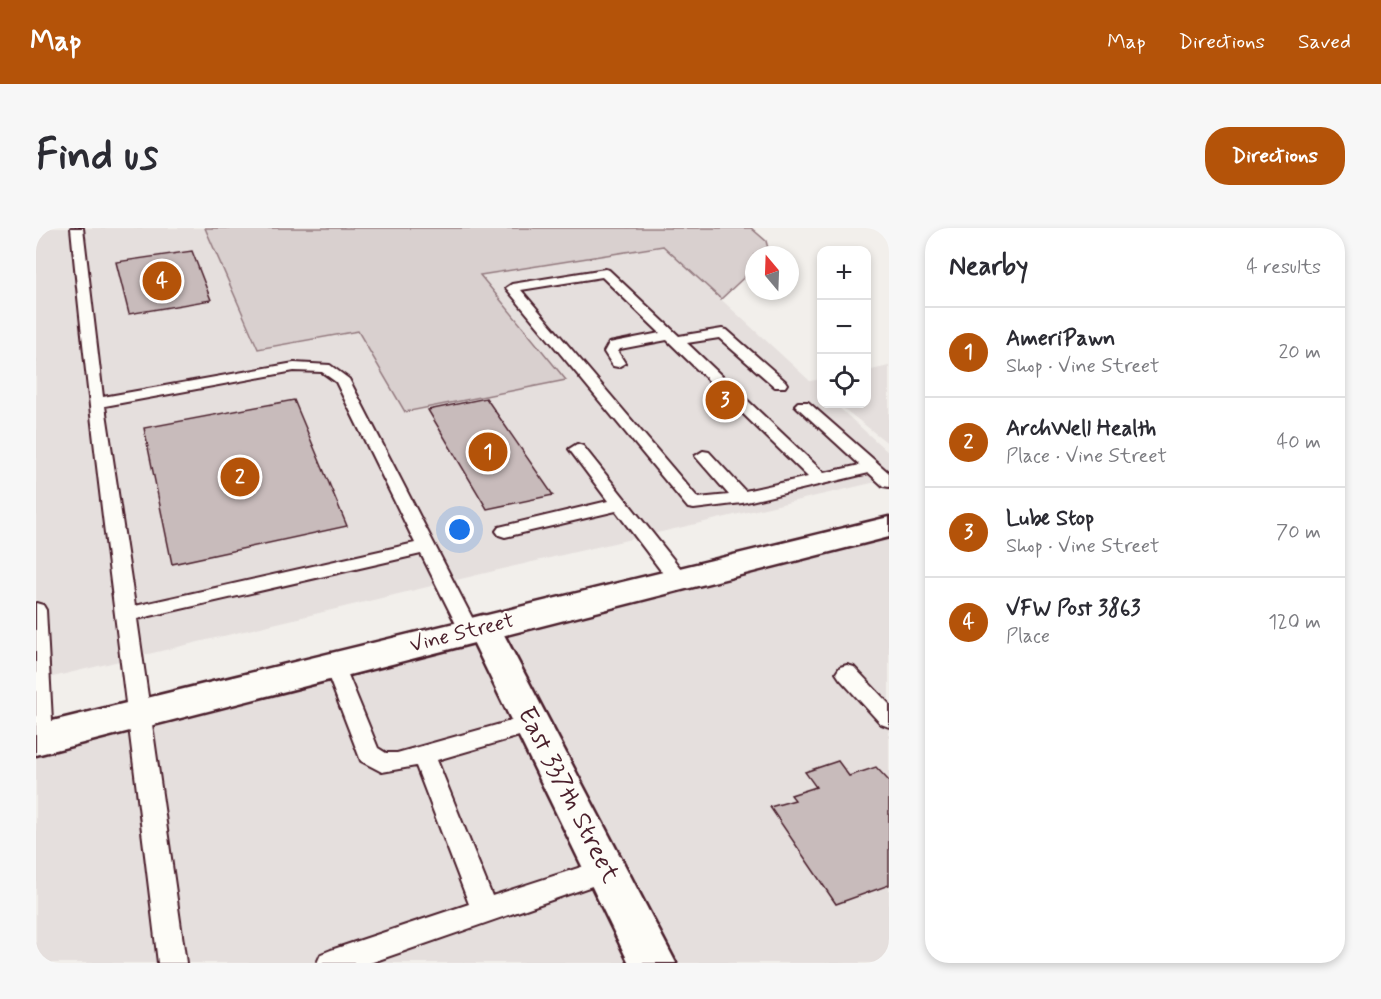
<!DOCTYPE html>
<meta charset="utf-8">
<style>
:root{--surface:#fff;--page:#f7f7f7;--text:#2b2b33;--muted:#7c7c81;--line:#e1e1e2;--accent:#b45309}
body{margin:0;font-family:Mynerve,sans-serif;background:var(--page);color:var(--text)}
.controls{position:absolute;right:18px;top:18px;display:grid;overflow:hidden;border-radius:12px;box-shadow:0 3px 9px #0003}
.controls button{width:54px;height:54px;display:grid;place-items:center;padding:0;border:0;border-bottom:2px solid var(--line);background:var(--surface);color:var(--text);font:30px sans-serif}
.compass{position:absolute;left:709px;top:18px;width:54px;height:54px;border-radius:50%;background:var(--surface);box-shadow:0 3px 9px #0003;rotate:341deg}
.you{position:absolute;left:424px;top:302px;width:21px;height:21px;margin:-15px;border:4px solid #fff;border-radius:50%;background:#1a73e8;box-shadow:0 0 0 9px #1a73e833}
.badge{display:grid;place-items:center;width:39px;height:39px;border-radius:50%;background:var(--accent);color:#fff;font-size:20px;font-weight:700}
.pin{position:absolute;translate:-50% -50%;border:3px solid #fff;box-shadow:0 2px 6px #0006}
.list{margin:0;padding:0;list-style:none}
h2{display:flex;justify-content:space-between;align-items:center;height:78px;margin:0;padding:0 24px;font-size:26px}
h2 small{font-size:20px;font-weight:400;color:var(--muted)}
.list li{display:grid;grid-template-columns:39px 1fr auto;gap:18px;align-items:center;box-sizing:border-box;height:90px;padding:0 24px;border-top:2px solid var(--line)}
.list b{display:block;font-size:22px;white-space:nowrap}
.list p{margin:0;font-size:20px;white-space:nowrap;color:var(--muted)}
.list em{font-size:20px;font-style:normal;color:var(--muted)}
.icon{flex:none;width:33px;height:33px;fill:none;stroke:currentColor;stroke-width:2;stroke-linecap:round;stroke-linejoin:round}
.map{position:relative;flex:none;width:853px;height:735px;overflow:hidden;border-radius:24px}
header{display:flex;align-items:center;gap:36px;box-sizing:border-box;height:84px;padding:0 30px;background:var(--accent);color:#fff}
header strong{font-size:28px}
nav{display:flex;gap:33px;margin-inline-start:auto;font-size:21px}
.intro{display:flex;align-items:center;justify-content:space-between;box-sizing:border-box;height:144px;padding:0 36px}
h1{margin:0;font-size:42px}
.button{padding:15px 27px;border-radius:24px;background:var(--accent);color:#fff;font-size:21px;font-weight:700}
main{display:flex;gap:36px;padding:0 36px}
aside{flex:1;background:var(--surface);border-radius:24px;box-shadow:0 3px 9px #0003}
.map>svg:first-child{display:block}
.built{fill:#e5dfdd}
.green{fill:#d9d0cf;stroke:#92787d;stroke-width:1.5}
.building{fill:#c8bbbb;stroke:#4a1f2b;stroke-width:1.5}
.lines{fill:none;stroke-linecap:round;stroke-linejoin:round}
.service-casing{stroke:#4a1f2b;stroke-width:4}
.minor-casing{stroke:#4a1f2b;stroke-width:5}
.primary-casing{stroke:#4a1f2b;stroke-width:5}
.service{fill:#fdfcf7;fill-rule:evenodd}
.minor{fill:#fdfcf7;fill-rule:evenodd}
.primary{fill:#fdfcf7;fill-rule:evenodd}
.labels{text-anchor:middle;dominant-baseline:central;stroke-width:4.5;stroke-linejoin:round;paint-order:stroke}
.street-label{font-size:21px;fill:#4a1f2b;stroke:#fdfcf7}
.near-street-label{font-size:26px;fill:#4a1f2b;stroke:#fdfcf7}
</style>
<header>
<strong>Map</strong>
<nav><a>Map</a><a>Directions</a><a>Saved</a></nav>
</header>
<div class="intro"><h1>Find us</h1><a class="button">Directions</a></div>
<main>
<div class="map">
<svg width="853" height="735" viewBox="0 0 853 735">
<rect width="100%" height="100%" fill="#f2efeb"/>
<filter id="ink" filterUnits="userSpaceOnUse"><feTurbulence type="fractalNoise" baseFrequency=".0167" numOctaves="2"/><feDisplacementMap in="SourceGraphic" scale="12" xChannelSelector="R" yChannelSelector="G"/><feConvolveMatrix kernelMatrix="1 2 1 2 8 2 1 2 1" color-interpolation-filters="sRGB"/></filter>
<g filter="url(#ink)">
<path class="built" d="M 0,0 L 169,0 L 221,121 L 443,47 L 627,18 L 774,153 L 785,151 L 786,176 L 799,176 L 853,225 L 853,251 L 458,343 L 0,453 Z
M 853,138 L 853,216 L 802,176 L 830,176 L 831,143 Z
M 853,310 L 853,735 L 638,735 L 460,406 Z
M 441,410 L 597,735 L 0,735 L 0,523 Z"/>
<path class="green" d="M 169,0 L 715,0 L 730,13 L 734,27 L 718,27 L 718,40 L 685,71 L 627,18 L 444,47 L 530,152 L 369,184 L 322,103 L 222,121 Z"/>
<path class="building" d="M 156,23 L 175,72 L 93,86 L 80,34 Z
M 450,170 L 517,267 L 451,281 L 392,182 Z
M 258,172 L 311,298 L 136,336 L 108,200 Z
M 802,533 L 813,548 L 840,539 L 853,553 L 853,657 L 800,676 L 734,579 L 759,572 L 755,567 L 780,559 L 769,544 Z"/>
<g class="lines">
<g class="service-casing">
<path id="service" d="M 35,0 L 47,0 L 67,169 L 258,135 L 294,137 L 313,151 L 443,403 L 440,408 L 433,410 L 426,408 L 385,326 L 101,391 L 150,735 L 122,735 C 93,489 59,246 35,0 ZM 258,143 L 286,144 L 300,154 L 379,315 L 99,378 L 69,178 Z
M 569,41 L 573,42 L 643,108 L 686,101 L 691,102 L 749,153 L 751,156 L 749,159 L 739,159 L 683,110 L 651,115 L 788,245 L 824,237 L 762,180 L 759,177 L 762,174 L 772,174 L 853,245 L 853,259 L 847,258 L 833,245 L 706,275 L 658,281 L 652,280 L 470,60 L 476,56 ZM 566,49 L 624,105 L 573,115 L 568,124 L 577,138 L 582,139 L 589,135 L 582,124 L 584,121 L 631,112 L 772,249 L 709,263 L 673,224 L 667,223 L 659,228 L 693,267 L 662,270 L 485,62 Z
M 541,216 L 547,218 L 649,346 L 652,351 L 649,356 L 642,358 L 635,356 L 580,283 L 469,309 L 463,307 L 460,303 L 463,299 L 572,273 L 533,221 Z
M 0,375 L 7,377 L 10,382 L 17,511 L 14,517 L 6,520 L 0,518 Z
M 298,429 L 305,431 L 308,437 L 342,520 L 350,525 L 361,525 L 496,487 L 504,490 L 507,496 L 504,502 L 401,532 L 456,668 L 570,631 L 579,634 L 583,642 L 579,650 L 334,735 L 281,735 L 285,726 L 295,722 L 433,676 L 380,538 L 346,544 L 325,533 L 288,437 L 291,431 Z
M 811,437 L 818,439 L 853,476 L 853,499 L 845,496 L 804,451 L 800,445 L 804,439 Z"/>
</g>
<g class="minor-casing">
<path id="minor" d="M 447,387 L 459,390 L 464,399 L 640,735 L 593,735 L 430,399 L 435,390 Z"/>
</g>
<g class="primary-casing">
<path id="primary" d="M 853,289 L 853,309 L 0,527 L 0,497 Z"/>
</g>
<use href="#service" class="service"/>
<use href="#minor" class="minor"/>
<use href="#primary" class="primary"/>
</g>
</g>
<g class="labels">
<g class="street-label">
<text transform="translate(426 405) rotate(-14)">Vine Street</text>
</g>
<g class="near-street-label">
<text transform="translate(532 567) rotate(63)">East 337th Street</text>
</g>
</g>
</svg>
<div class="controls">
<button>+</button>
<button>−</button>
<button><svg class="icon" aria-label="locate" viewBox="0 0 24 24"><circle cx="12" cy="12" r="6"/><path d="M12 2v4M12 18v4M2 12h4M18 12h4"/></svg></button>
</div>
<svg class="compass" viewBox="-18 -18 36 36"><path d="M0-13l5 13h-10z" fill="#e53935"/><path d="M0 13l5-13h-10z" fill="#7c7c81"/></svg>
<div class="you"></div>
<div class="pin badge" style="left:452px;top:224px">1</div>
<div class="pin badge" style="left:204px;top:249px">2</div>
<div class="pin badge" style="left:689px;top:172px">3</div>
<div class="pin badge" style="left:126px;top:53px">4</div>
</div>
<aside>
<h2>Nearby<small>4 results</small></h2>
<ul class="list">
<li><span class="badge">1</span><div><b>AmeriPawn</b><p>Shop · Vine Street</p></div><em>20 m</em></li>
<li><span class="badge">2</span><div><b>ArchWell Health</b><p>Place · Vine Street</p></div><em>40 m</em></li>
<li><span class="badge">3</span><div><b>Lube Stop</b><p>Shop · Vine Street</p></div><em>70 m</em></li>
<li><span class="badge">4</span><div><b>VFW Post 3863</b><p>Place</p></div><em>120 m</em></li>
</ul>
</aside>
</main>
